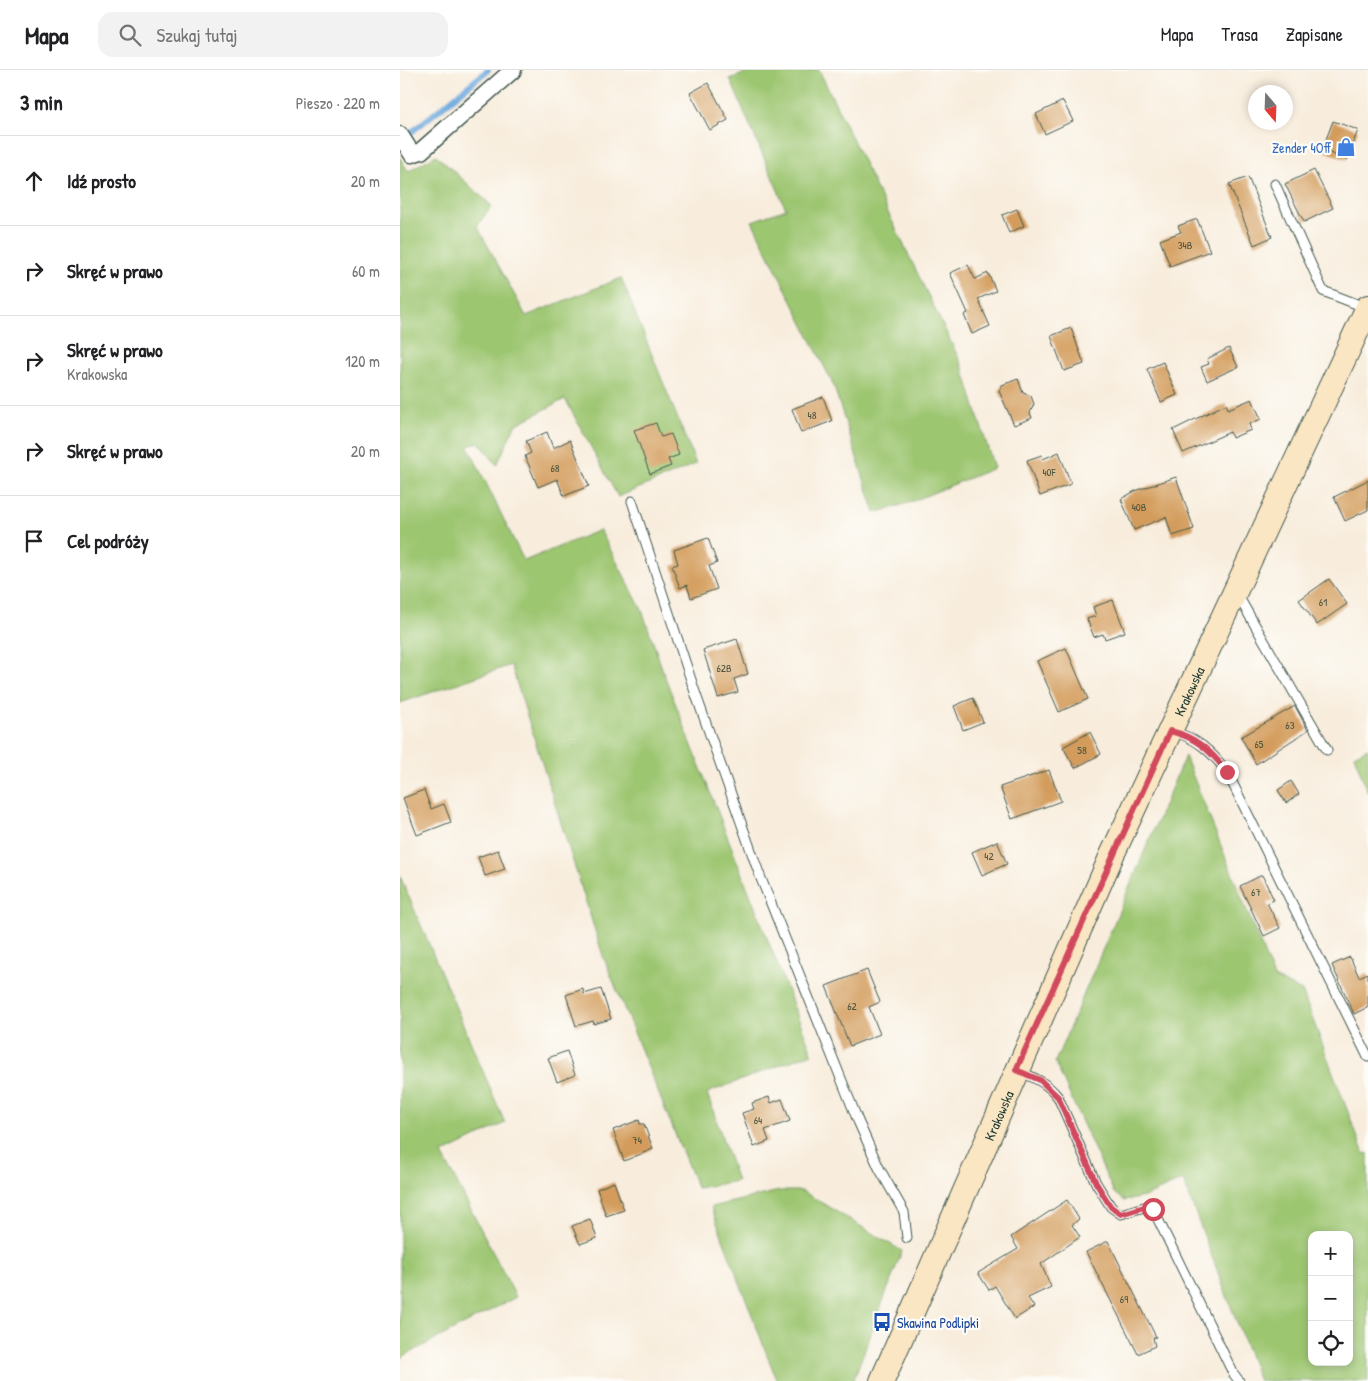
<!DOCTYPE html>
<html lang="pl">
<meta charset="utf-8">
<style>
:root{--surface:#fff;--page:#f2f2f2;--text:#202124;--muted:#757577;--line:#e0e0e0}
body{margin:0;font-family:"Patrick Hand",sans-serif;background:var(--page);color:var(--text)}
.controls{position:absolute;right:15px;bottom:15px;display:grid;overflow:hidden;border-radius:10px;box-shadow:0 2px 8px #0003}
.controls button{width:45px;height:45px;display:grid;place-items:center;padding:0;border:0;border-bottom:1px solid var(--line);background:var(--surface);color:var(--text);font:25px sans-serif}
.compass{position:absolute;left:848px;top:15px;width:45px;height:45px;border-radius:50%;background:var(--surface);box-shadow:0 2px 8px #0003;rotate:161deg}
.stop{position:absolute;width:15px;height:15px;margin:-11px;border:4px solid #d1495b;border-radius:50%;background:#fff}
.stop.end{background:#d1495b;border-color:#fff;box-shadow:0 1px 5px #0008}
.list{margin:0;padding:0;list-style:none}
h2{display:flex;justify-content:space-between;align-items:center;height:65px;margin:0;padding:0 20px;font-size:21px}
h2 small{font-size:16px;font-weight:400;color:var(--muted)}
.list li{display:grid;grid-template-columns:32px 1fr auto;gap:15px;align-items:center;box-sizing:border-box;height:90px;padding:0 20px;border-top:1px solid var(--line)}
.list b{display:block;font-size:19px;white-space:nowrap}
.list p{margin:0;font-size:16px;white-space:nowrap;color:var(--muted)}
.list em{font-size:16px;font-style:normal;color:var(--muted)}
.icon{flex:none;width:28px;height:28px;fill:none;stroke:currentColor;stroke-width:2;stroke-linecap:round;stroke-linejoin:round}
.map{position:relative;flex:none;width:968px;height:1311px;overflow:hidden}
header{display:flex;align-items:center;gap:30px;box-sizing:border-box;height:70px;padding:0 25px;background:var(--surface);border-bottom:1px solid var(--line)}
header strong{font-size:24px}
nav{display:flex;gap:28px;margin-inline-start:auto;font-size:18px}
.search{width:350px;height:45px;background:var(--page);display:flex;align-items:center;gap:12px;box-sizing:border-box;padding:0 18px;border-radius:15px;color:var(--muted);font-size:19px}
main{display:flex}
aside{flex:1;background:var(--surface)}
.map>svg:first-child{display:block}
.green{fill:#9dc671;stroke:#5e8252;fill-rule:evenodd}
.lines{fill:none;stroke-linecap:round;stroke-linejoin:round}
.stream{stroke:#6ca9dd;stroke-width:6}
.building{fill:#d39c5c}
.service-casing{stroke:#40574d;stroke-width:11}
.minor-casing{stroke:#40574d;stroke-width:19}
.secondary-casing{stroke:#40574d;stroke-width:26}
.service{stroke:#fff;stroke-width:9}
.minor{stroke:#fff;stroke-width:16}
.secondary{stroke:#fbe6c4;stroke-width:24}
.route{stroke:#d1495b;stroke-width:6}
.labels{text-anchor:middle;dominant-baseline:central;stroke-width:4.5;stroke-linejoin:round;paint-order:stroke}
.number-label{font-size:11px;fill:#4c553e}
.shop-label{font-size:14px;fill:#366cbe;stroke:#fdfcf7;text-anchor:end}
.street-label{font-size:14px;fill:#1f3d34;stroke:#fdfcf7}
.transit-label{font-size:14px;fill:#164399;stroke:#fdfcf7;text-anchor:start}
</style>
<header>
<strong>Mapa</strong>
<div class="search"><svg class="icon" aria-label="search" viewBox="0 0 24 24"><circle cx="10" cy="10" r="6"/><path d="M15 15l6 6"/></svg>Szukaj tutaj</div>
<nav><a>Mapa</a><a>Trasa</a><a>Zapisane</a></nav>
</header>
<main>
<aside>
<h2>3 min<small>Pieszo · 220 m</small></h2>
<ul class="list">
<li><svg class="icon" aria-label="ahead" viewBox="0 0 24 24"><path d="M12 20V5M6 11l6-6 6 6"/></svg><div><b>Idź prosto</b></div><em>20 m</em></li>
<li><svg class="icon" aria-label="right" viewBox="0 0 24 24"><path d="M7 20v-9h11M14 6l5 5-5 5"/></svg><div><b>Skręć w prawo</b></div><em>60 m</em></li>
<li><svg class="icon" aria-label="right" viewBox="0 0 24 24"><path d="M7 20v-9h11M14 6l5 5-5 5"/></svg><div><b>Skręć w prawo</b><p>Krakowska</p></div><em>120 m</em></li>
<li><svg class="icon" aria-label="right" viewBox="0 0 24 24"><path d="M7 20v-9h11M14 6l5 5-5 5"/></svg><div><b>Skręć w prawo</b></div><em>20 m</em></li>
<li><svg class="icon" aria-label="arrive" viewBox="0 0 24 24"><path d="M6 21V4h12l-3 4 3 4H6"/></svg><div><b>Cel podróży</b></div></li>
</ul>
</aside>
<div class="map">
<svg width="968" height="1311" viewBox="0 0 968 1311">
<rect width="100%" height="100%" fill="#fdfcf7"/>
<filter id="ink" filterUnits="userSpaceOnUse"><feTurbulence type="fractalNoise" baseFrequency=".02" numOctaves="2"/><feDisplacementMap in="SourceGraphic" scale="10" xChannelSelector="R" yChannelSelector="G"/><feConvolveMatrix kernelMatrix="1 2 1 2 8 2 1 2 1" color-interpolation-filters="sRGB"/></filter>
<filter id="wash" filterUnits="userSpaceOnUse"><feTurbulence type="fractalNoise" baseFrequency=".0096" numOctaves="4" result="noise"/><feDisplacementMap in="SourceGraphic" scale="20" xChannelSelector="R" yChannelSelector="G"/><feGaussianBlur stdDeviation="1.12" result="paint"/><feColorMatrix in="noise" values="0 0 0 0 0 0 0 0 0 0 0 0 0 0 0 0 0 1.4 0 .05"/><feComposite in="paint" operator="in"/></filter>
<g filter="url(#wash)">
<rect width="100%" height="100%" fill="#f8eddd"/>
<path class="green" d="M 353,0 L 419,0 L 562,295 L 594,398 L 508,433 L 475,443 L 433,314 L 352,151 L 386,139 L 330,9 Z
M 36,85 L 92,136 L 77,156 L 126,246 L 221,208 L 296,394 L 218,427 L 165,329 L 115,355 L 97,395 L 79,372 L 68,376 L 124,491 L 200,460 L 242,540 L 265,607 L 412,983 L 307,1023 L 337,1111 L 297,1118 L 203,886 L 111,595 L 0,633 L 0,88 L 8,101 Z
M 968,678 L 968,723 L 954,685 Z
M 785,686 L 874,908 L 902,921 L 964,1084 L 968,1083 L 968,1311 L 859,1311 L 783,1110 L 744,1127 L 724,1131 L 714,1123 L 655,992 ZM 912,1165 L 949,1165 L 949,1292 L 912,1292 Z
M 0,806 L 105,1053 L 42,1084 L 116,1227 L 0,1288 Z
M 379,1121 L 402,1121 L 502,1181 L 453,1311 L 377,1311 L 311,1137 Z"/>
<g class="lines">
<path class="stream" d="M 9,64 L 88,0"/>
</g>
<g id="blocks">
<path class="building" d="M 308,13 L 328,50 L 310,60 L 290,23 Z
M 663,31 L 673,51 L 645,64 L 636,44 Z
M 933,51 L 958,60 L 947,90 L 922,80 Z
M 914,100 L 933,138 L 904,152 L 885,114 Z
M 848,107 L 872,167 L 854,175 L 829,114 Z
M 617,139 L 624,156 L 609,163 L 602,145 Z
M 797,149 L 810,181 L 770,196 L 760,170 L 781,162 L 778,156 Z
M 568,195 L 575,209 L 588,203 L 596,221 L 578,229 L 590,256 L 572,264 L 564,245 L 568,243 L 550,203 Z
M 671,258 L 684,294 L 664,301 L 651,266 Z
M 829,278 L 838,297 L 807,311 L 801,297 L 809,294 L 807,289 Z
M 763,292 L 777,325 L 761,332 L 747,299 Z
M 618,309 L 623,323 L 631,326 L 634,334 L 630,343 L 632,348 L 614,355 L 599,321 L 602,315 Z
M 423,327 L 432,351 L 401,363 L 392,339 Z
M 852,329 L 861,349 L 849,354 L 851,360 L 832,368 L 830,362 L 783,383 L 773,360 L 826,334 L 828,339 Z
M 256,353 L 261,367 L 271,364 L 279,385 L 268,389 L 271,396 L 250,404 L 234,360 Z
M 147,362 L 153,378 L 170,370 L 189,416 L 164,426 L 157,409 L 138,417 L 125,386 L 131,383 L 126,371 Z
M 659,382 L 671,414 L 640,426 L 627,390 L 642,385 L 643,389 Z
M 776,407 L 794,459 L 772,466 L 766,447 L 734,460 L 721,429 L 735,421 Z
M 968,410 L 968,440 L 945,451 L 934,427 Z
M 308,468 L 317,493 L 309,496 L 317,519 L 291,528 L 287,515 L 280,518 L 272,496 L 278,494 L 274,480 Z
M 929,509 L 947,534 L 917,555 L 899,530 Z
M 713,530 L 725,562 L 705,569 L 703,564 L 694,567 L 687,549 L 696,546 L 693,537 Z
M 337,569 L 348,604 L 334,609 L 338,622 L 318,628 L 303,580 Z
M 666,578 L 688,629 L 659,642 L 637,591 Z
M 573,628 L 583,652 L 563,660 L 554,636 Z
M 895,636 L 908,660 L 856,694 L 841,667 Z
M 690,662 L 701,684 L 675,698 L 663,677 Z
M 649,700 L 661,731 L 612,749 L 600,717 Z
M 891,711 L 899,724 L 886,733 L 878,720 Z
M 24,720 L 31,739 L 44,734 L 51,752 L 17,765 L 3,728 Z
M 597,771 L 607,794 L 582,805 L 572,782 Z
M 98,780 L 105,799 L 85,806 L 78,787 Z
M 862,805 L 874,830 L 867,833 L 880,858 L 864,866 L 840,816 Z
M 950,887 L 959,907 L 968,903 L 968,937 L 954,944 L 932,895 Z
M 467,900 L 480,932 L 469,937 L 480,964 L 450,976 L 426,916 Z
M 183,919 L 184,924 L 201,919 L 211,949 L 194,954 L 193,951 L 176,956 L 166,925 Z
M 167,981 L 175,1005 L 157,1012 L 148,988 Z
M 369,1027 L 371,1033 L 382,1029 L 390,1051 L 365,1060 L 369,1071 L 354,1077 L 342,1043 L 354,1039 L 352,1033 Z
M 239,1050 L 240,1054 L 244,1054 L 253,1079 L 224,1091 L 213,1060 Z
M 214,1112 L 224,1140 L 206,1146 L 197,1119 Z
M 667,1130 L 679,1149 L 672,1155 L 680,1167 L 641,1194 L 651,1217 L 628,1228 L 634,1237 L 615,1249 L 595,1216 L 589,1220 L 578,1203 L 618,1179 L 611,1167 Z
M 190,1149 L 197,1168 L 180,1174 L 172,1156 Z
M 708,1171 L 756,1267 L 753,1268 L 755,1276 L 738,1284 L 686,1182 Z"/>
</g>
</g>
<g filter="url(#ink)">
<use href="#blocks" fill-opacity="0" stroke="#40574d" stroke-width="1"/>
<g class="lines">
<g class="service-casing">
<path id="service" d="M 875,114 L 923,221 L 967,238
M 232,431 L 296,625 L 360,806 L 458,1051 L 479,1098 L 504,1142 L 507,1168
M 837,524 L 927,680
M 770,661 C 796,667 811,681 827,702 L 968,987
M 619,1001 C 635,1008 647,1013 658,1027 L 696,1113 L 711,1137 L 721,1144 L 744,1137 L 753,1139 L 833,1303 L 839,1311"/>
</g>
<g class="minor-casing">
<path id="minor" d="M 0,65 L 12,84 L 21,81 L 113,0"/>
</g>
<g class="secondary-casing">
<g id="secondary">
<path id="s1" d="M 482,1311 L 712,785 L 968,237"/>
</g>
</g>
<use href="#service" class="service"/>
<use href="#minor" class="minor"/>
<use href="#secondary" class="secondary"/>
</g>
</g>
<g class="lines" filter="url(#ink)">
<path class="route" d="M 753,1139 L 744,1137 L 721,1144 L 711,1137 L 696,1113 L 658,1027 L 640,1010 L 616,1000 L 770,661 C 796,667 811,681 827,702"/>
</g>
<defs>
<g id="shop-bare" transform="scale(1.5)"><path d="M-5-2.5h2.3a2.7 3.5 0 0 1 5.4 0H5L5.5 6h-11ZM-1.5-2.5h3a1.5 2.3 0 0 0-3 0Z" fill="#3f7fe0" stroke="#fdfcf7" stroke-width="2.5" paint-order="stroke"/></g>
<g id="bus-bare" transform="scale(1.5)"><path d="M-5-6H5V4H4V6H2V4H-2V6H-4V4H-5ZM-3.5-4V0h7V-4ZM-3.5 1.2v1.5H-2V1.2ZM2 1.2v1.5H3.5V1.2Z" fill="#1a4fb4" stroke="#fdfcf7" stroke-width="2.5" paint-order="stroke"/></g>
</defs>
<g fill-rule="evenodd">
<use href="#shop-bare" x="946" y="77"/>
<use href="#bus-bare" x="482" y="1252"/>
</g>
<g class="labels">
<g class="number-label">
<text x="785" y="175">34B</text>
<text x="412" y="345">48</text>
<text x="155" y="398">68</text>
<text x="649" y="402">40F</text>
<text x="739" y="437">40B</text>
<text x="923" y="532">61</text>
<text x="324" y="598">62B</text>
<text x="890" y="655">63</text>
<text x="859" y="674">65</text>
<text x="682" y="680">58</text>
<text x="589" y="786">42</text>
<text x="856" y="822">67</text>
<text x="452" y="936">62</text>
<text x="358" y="1050">64</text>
<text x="237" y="1070">74</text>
<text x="724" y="1229">69</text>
</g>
<g class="shop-label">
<text x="931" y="77">Zender 4Off</text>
</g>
<g class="street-label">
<text stroke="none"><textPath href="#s1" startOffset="755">Krakowska</textPath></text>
<text stroke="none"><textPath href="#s1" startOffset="290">Krakowska</textPath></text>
</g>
<g class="transit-label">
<text x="497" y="1252">Skawina Podlipki</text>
</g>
</g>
</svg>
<div class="controls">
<button>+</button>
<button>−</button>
<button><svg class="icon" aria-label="locate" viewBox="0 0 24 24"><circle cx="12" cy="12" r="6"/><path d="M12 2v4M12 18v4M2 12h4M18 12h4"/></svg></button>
</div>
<svg class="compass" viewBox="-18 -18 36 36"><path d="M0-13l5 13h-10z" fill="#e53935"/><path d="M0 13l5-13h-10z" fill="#757577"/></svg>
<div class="stop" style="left:753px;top:1139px"></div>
<div class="stop end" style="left:827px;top:702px"></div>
</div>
</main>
